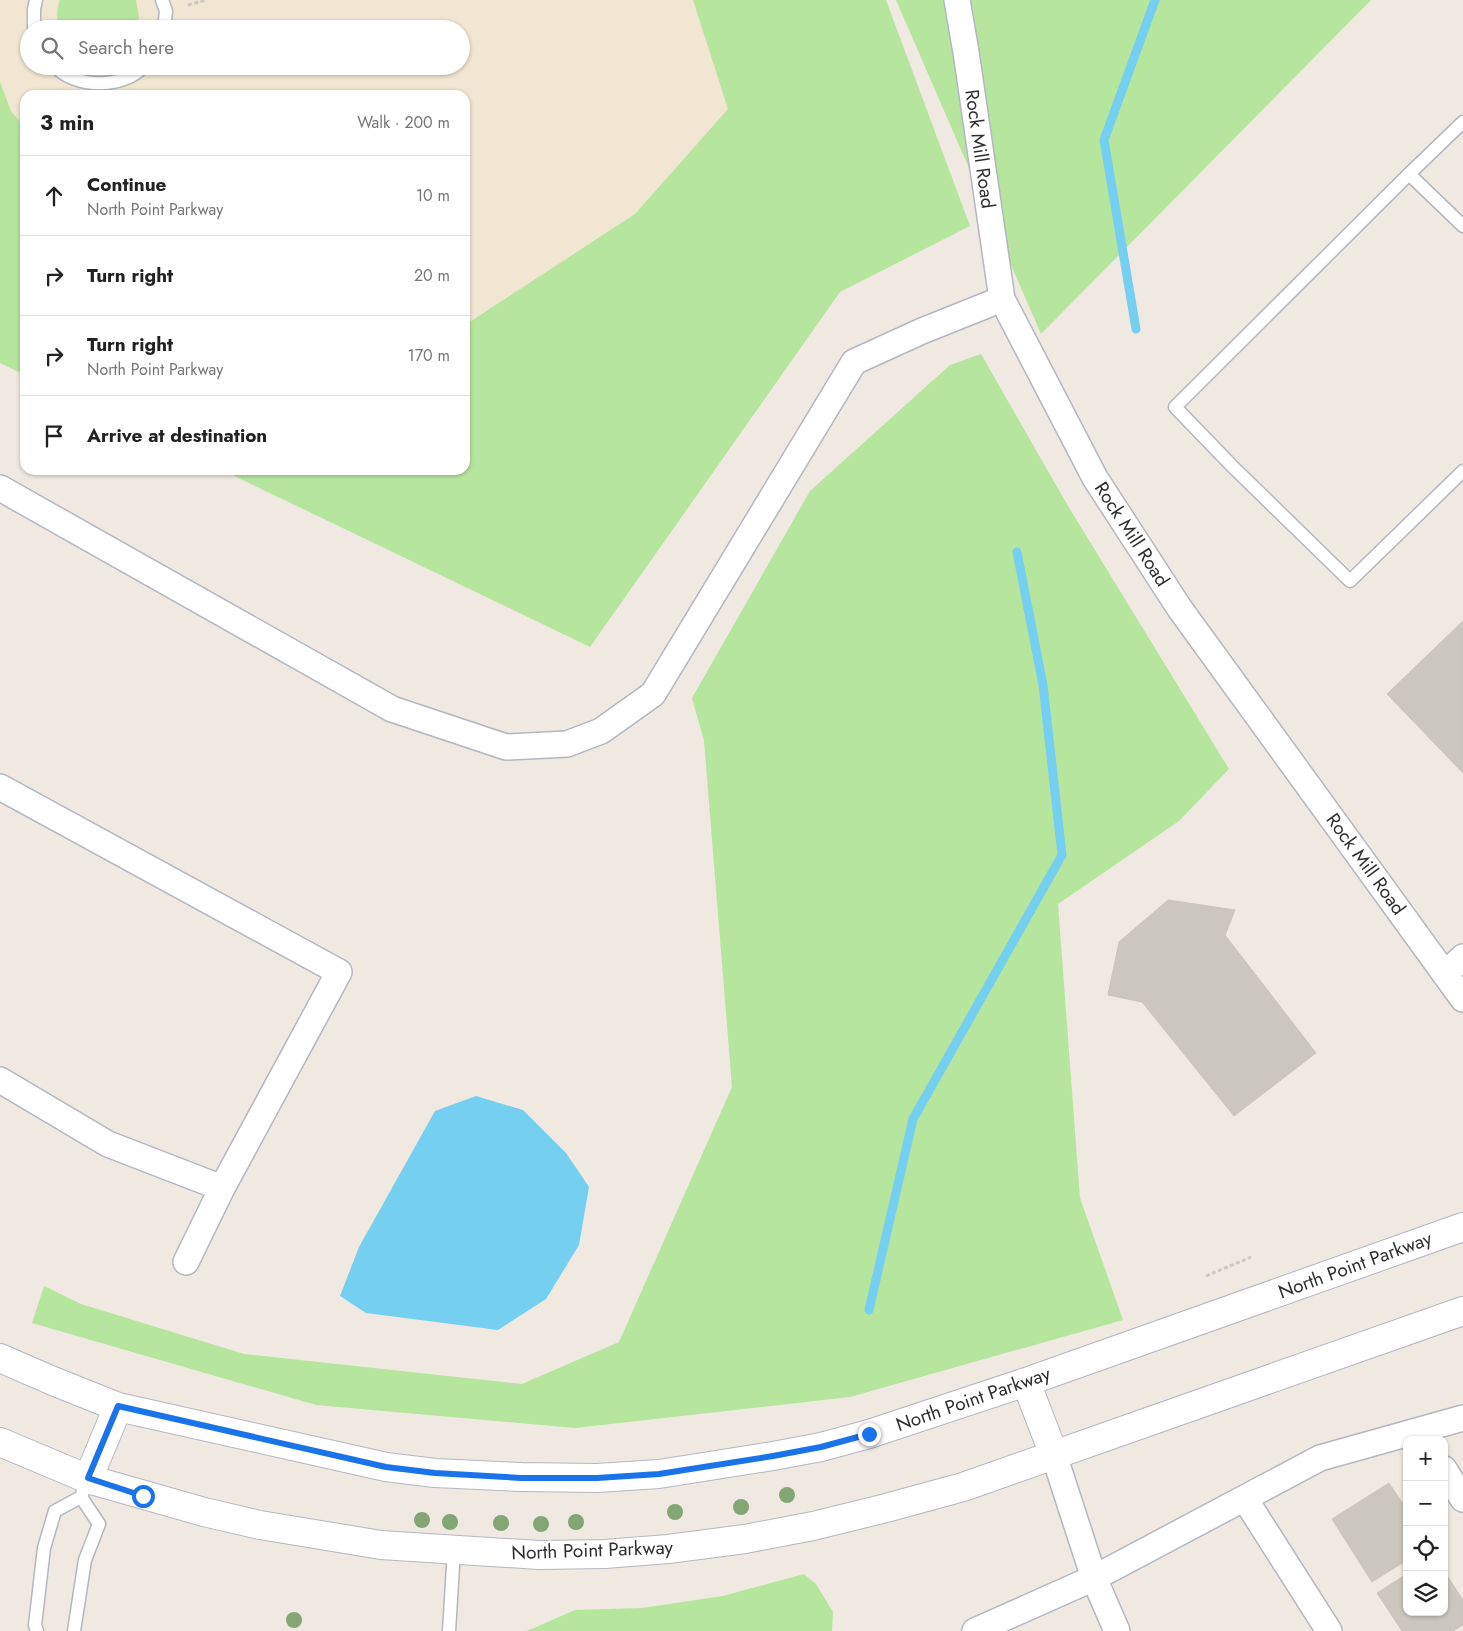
<!DOCTYPE html>
<meta charset="utf-8">
<style>
:root{--surface:#fff;--page:#f6f6f6;--text:#222;--muted:#767676;--line:#e0e0e0}
body{margin:0;font-family:Jost,sans-serif;background:var(--page);color:var(--text)}
.controls{position:absolute;right:15px;bottom:15px;display:grid;overflow:hidden;border-radius:10px;box-shadow:0 1px 4px #0004}
.controls button{width:45px;height:45px;display:grid;place-items:center;padding:0;border:0;border-bottom:1px solid var(--line);background:var(--surface);color:var(--text);font:25px sans-serif}
.stop{position:absolute;width:15px;height:15px;margin:-11px;border:4px solid #1a73e8;border-radius:50%;background:#fff}
.stop.end{background:#1a73e8;border-color:#fff;box-shadow:0 1px 5px #0008}
.list{margin:0;padding:0;list-style:none}
h2{display:flex;justify-content:space-between;align-items:center;height:65px;margin:0;padding:0 20px;font-size:21px}
h2 small{font-size:16px;font-weight:400;color:var(--muted)}
.list li{display:grid;grid-template-columns:32px 1fr auto;gap:15px;align-items:center;box-sizing:border-box;height:80px;padding:0 20px;border-top:1px solid var(--line)}
.list b{display:block;font-size:19px;white-space:nowrap}
.list p{margin:0;font-size:16px;white-space:nowrap;color:var(--muted)}
.list em{font-size:16px;font-style:normal;color:var(--muted)}
.icon{flex:none;width:28px;height:28px;fill:none;stroke:currentColor;stroke-width:2;stroke-linecap:round;stroke-linejoin:round}
.map{position:relative;flex:none;width:1463px;height:1631px;overflow:hidden}
.search{position:absolute;background:var(--surface);box-shadow:0 1px 4px #0004;left:20px;top:20px;width:450px;height:55px;display:flex;align-items:center;gap:12px;box-sizing:border-box;padding:0 18px;border-radius:28px;color:var(--muted);font-size:19px}
.panel{position:absolute;background:var(--surface);box-shadow:0 1px 4px #0004;left:20px;top:90px;width:450px;height:385px;border-radius:15px}
.map>svg:first-child{display:block}
.education{fill:#f0e6d1;fill-rule:evenodd}
.green{fill:#b6e59e}
.water{fill:#75cff0}
.lines{fill:none;stroke-linecap:round;stroke-linejoin:round}
.stream{stroke:#75cff0;stroke-width:9}
.building{fill:#cbc7bf;stroke:#cbc5ba}
.service-casing{stroke:#b4b7c1;stroke-width:15}
.minor-casing{stroke:#b4b7c1;stroke-width:28}
.tertiary-casing{stroke:#b4b7c1;stroke-width:30}
.path{stroke:#c9c9c9;stroke-width:3;stroke-dasharray:4 2.5;stroke-linecap:butt}
.service{stroke:#fff;stroke-width:12}
.minor{stroke:#fff;stroke-width:25}
.tertiary{stroke:#fff;stroke-width:28}
.tree{fill:#84a574}
.route{stroke:#1a73e8;stroke-width:6}
.labels{text-anchor:middle;dominant-baseline:central;stroke-width:5;stroke-linejoin:round;paint-order:stroke}
.street-label{font-size:19px;fill:#2e2e2e;stroke:#fff}
</style>
<div class="map">
<svg width="1463" height="1631" viewBox="0 0 1463 1631">
<rect width="100%" height="100%" fill="#efe9e1"/>
<path class="education" d="M 0,0 L 835,0 L 857,68 L 465,329 L 465,95 L 25,95 L 25,167 L 0,153 ZM 29,29 L 461,29 L 461,66 L 29,66 Z"/>
<path class="green" d="M 60,0 L 136,0 L 139,17 L 137,29 L 59,29 C 57,19 56,10 60,0 Z
M 693,0 L 886,0 L 970,226 L 840,292 L 590,647 L 222,470 L 465,470 L 465,325 L 635,214 L 728,109 Z
M 896,0 L 1371,0 L 1041,334 Z
M 0,82 L 11,111 L 25,128 L 25,375 L 0,363 Z
M 981,354 L 1068,506 L 1229,769 L 1179,821 L 1058,904 L 1080,1198 L 1123,1320 L 850,1397 L 575,1428 L 316,1405 L 32,1323 L 44,1286 L 81,1304 L 244,1354 L 522,1384 L 619,1342 L 732,1087 L 704,741 L 692,698 L 810,491 L 950,365 Z
M 804,1574 L 816,1584 L 833,1612 L 832,1631 L 527,1631 L 575,1610 L 642,1608 L 723,1596 Z"/>
<path class="water" d="M 476,1096 L 523,1110 L 566,1153 L 589,1187 L 579,1245 L 546,1299 L 498,1330 L 366,1313 L 340,1296 L 359,1247 L 435,1111 Z"/>
<g class="lines">
<path class="stream" d="M 1136,329 L 1104,140 L 1155,0
M 869,1310 L 913,1119 L 1062,855 L 1043,685 L 1017,552"/>
</g>
<path class="building" d="M 1463,621 L 1463,773 L 1387,694 Z
M 1168,900 L 1235,910 L 1225,935 L 1316,1053 L 1234,1116 L 1142,1002 L 1108,995 L 1119,942 Z
M 1389,1483 L 1407,1510 L 1407,1560 L 1372,1582 L 1332,1519 Z
M 1444,1571 L 1463,1600 L 1463,1625 L 1453,1631 L 1402,1631 L 1377,1593 L 1407,1574 L 1407,1612 L 1444,1612 Z"/>
<g class="lines">
<g class="service-casing">
<path id="service" d="M 162,0 L 166,11 L 164,29
M 34,29 L 34,9 L 36,0
M 55,66 C 75,89 124,89 144,66
M 1463,122 L 1409,174 L 1175,407 L 1233,467 L 1350,581 L 1463,471
M 1409,174 L 1463,226
M 37,1631 L 35,1625 L 44,1548 L 55,1511 L 81,1497 L 88,1479
M 74,1631 L 85,1560 L 99,1524 L 81,1497
M 449,1631 L 454,1550"/>
</g>
<g class="minor-casing">
<path id="minor" d="M 957,0 L 966,52 L 1002,299 L 1095,478 L 1180,609 L 1463,999
M 0,488 L 392,709 L 506,747 L 567,744 L 601,731 L 653,694 L 854,362 L 922,331 L 1002,299
M 0,787 L 339,972 L 222,1188 L 186,1262
M 1445,974 L 1463,957
M 0,1080 L 108,1144 L 222,1188
M 1054,1455 L 1094,1578 L 1117,1631
M 1444,1469 L 1463,1499
M 1245,1499 L 1329,1631
M 975,1631 L 1094,1578 L 1320,1458 L 1463,1418"/>
</g>
<g class="tertiary-casing">
<path id="tertiary" d="M 0,1358 L 53,1381 L 118,1407 L 386,1467 L 435,1473 L 521,1477 L 597,1478 L 659,1474 L 773,1456 L 821,1447 L 869,1434 L 1026,1382 L 1463,1227
M 1026,1382 L 1054,1455
M 0,1442 L 88,1479 L 204,1512 L 260,1525 L 381,1545 L 539,1555 L 605,1554 L 668,1549 L 745,1539 L 813,1526 L 886,1508 L 963,1487 L 1463,1311
M 88,1479 L 118,1407"/>
</g>
<path class="path" d="M 188,5 L 206,0
M 1206,1276 L 1251,1257"/>
<use href="#service" class="service"/>
<use href="#minor" class="minor"/>
<use href="#tertiary" class="tertiary"/>
</g>
<g class="tree">
<circle cx="787" cy="1495" r="8"/>
<circle cx="741" cy="1507" r="8"/>
<circle cx="675" cy="1512" r="8"/>
<circle cx="422" cy="1520" r="8"/>
<circle cx="450" cy="1522" r="8"/>
<circle cx="576" cy="1522" r="8"/>
<circle cx="501" cy="1523" r="8"/>
<circle cx="541" cy="1524" r="8"/>
<circle cx="294" cy="1620" r="8"/>
</g>
<g class="lines">
<path class="route" d="M 143,1496 L 88,1478 L 118,1406 L 386,1467 L 435,1473 L 521,1478 L 597,1478 L 659,1474 L 773,1456 L 821,1447 L 869,1434"/>
</g>
<g class="labels">
<g class="street-label">
<text transform="translate(980 149) rotate(82)">Rock Mill Road</text>
<text transform="translate(1132 534) rotate(57)">Rock Mill Road</text>
<text transform="translate(1366 864) rotate(54)">Rock Mill Road</text>
<text transform="translate(1355 1265) rotate(-20)">North Point Parkway</text>
<text transform="translate(973 1399) rotate(-19)">North Point Parkway</text>
<text transform="translate(592 1550) rotate(-2)">North Point Parkway</text>
</g>
</g>
</svg>
<div class="controls">
<button>+</button>
<button>−</button>
<button><svg class="icon" aria-label="locate" viewBox="0 0 24 24"><circle cx="12" cy="12" r="6"/><path d="M12 2v4M12 18v4M2 12h4M18 12h4"/></svg></button>
<button><svg class="icon" aria-label="layers" viewBox="0 0 24 24"><path d="M12 4l9 5-9 5-9-5zM3 14l9 5 9-5"/></svg></button>
</div>
<div class="stop" style="left:143px;top:1496px"></div>
<div class="stop end" style="left:869px;top:1434px"></div>
<div class="search"><svg class="icon" aria-label="search" viewBox="0 0 24 24"><circle cx="10" cy="10" r="6"/><path d="M15 15l6 6"/></svg>Search here</div>
<section class="panel">
<h2>3 min<small>Walk · 200 m</small></h2>
<ul class="list">
<li><svg class="icon" aria-label="ahead" viewBox="0 0 24 24"><path d="M12 20V5M6 11l6-6 6 6"/></svg><div><b>Continue</b><p>North Point Parkway</p></div><em>10 m</em></li>
<li><svg class="icon" aria-label="right" viewBox="0 0 24 24"><path d="M7 20v-9h11M14 6l5 5-5 5"/></svg><div><b>Turn right</b></div><em>20 m</em></li>
<li><svg class="icon" aria-label="right" viewBox="0 0 24 24"><path d="M7 20v-9h11M14 6l5 5-5 5"/></svg><div><b>Turn right</b><p>North Point Parkway</p></div><em>170 m</em></li>
<li><svg class="icon" aria-label="arrive" viewBox="0 0 24 24"><path d="M6 21V4h12l-3 4 3 4H6"/></svg><div><b>Arrive at destination</b></div></li>
</ul>
</section>
</div>
